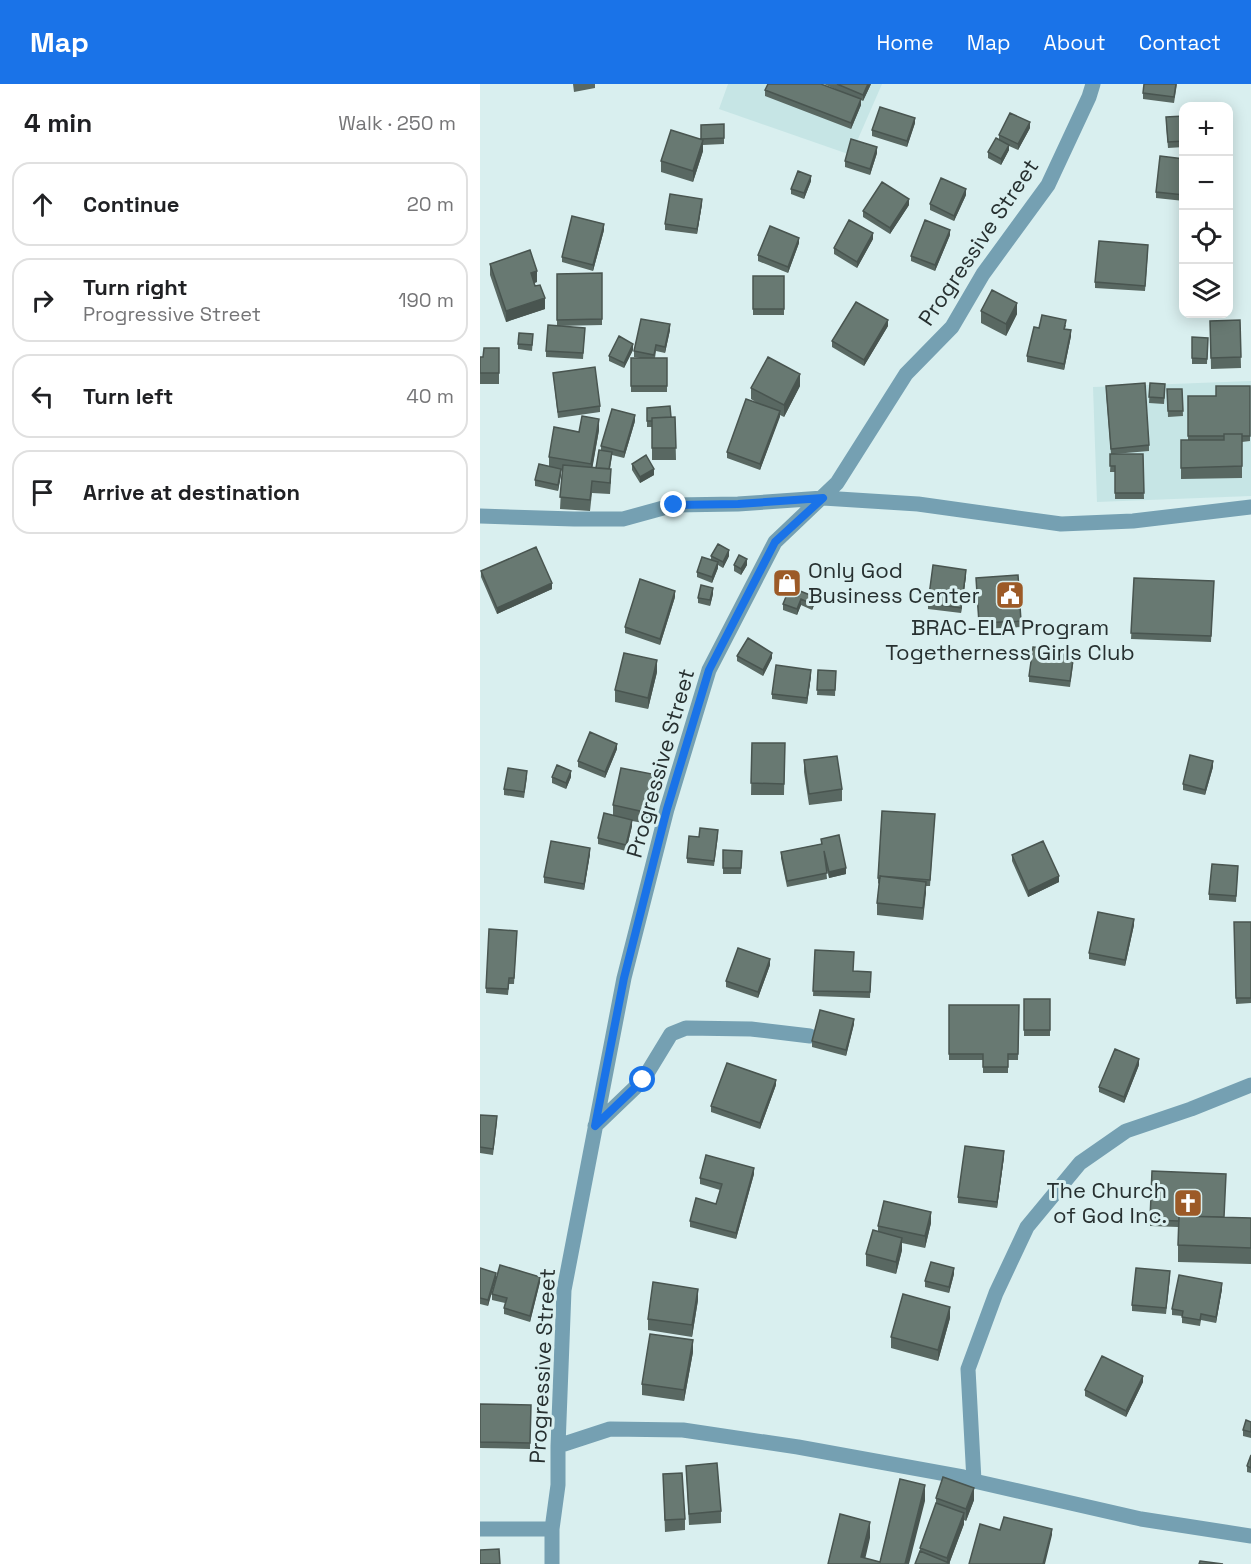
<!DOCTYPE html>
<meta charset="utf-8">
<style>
:root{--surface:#fff;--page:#f6f6f6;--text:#202124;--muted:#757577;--line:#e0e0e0;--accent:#1a73e8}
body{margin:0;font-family:"Space Grotesk",sans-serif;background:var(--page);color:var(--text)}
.controls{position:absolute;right:18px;top:18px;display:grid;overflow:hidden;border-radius:12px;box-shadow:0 3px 15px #0003}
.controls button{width:54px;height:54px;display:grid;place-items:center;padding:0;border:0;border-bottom:2px solid var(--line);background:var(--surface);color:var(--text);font:30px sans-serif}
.stop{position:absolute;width:18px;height:18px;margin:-14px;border:4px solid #1a73e8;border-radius:50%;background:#fff}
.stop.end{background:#1a73e8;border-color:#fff;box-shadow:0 2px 6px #0008}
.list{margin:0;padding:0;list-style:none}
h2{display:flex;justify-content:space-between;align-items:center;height:78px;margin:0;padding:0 24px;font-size:26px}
h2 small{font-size:20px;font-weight:400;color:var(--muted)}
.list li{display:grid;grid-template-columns:39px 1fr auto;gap:18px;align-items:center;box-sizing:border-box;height:84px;margin:0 12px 12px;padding:0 12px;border:2px solid var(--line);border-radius:18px}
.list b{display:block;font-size:22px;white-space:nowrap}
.list p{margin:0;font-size:20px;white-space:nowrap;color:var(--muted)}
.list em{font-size:20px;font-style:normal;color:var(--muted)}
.icon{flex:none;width:33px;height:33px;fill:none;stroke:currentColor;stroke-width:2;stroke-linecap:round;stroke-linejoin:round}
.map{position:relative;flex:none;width:771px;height:1480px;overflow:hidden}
header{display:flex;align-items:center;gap:36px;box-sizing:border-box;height:84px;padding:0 30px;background:var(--accent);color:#fff}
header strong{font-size:28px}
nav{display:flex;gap:33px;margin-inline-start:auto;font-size:21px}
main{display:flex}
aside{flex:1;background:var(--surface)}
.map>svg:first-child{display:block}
.built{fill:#c6e5e5}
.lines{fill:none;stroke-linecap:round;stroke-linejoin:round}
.minor{stroke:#75a0b2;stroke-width:15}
.wall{fill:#596862}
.shaded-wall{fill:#495550}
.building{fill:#687972;stroke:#495550;stroke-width:1.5}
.route{stroke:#1a73e8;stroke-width:8}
.labels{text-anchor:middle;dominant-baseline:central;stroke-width:6;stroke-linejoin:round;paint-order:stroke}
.street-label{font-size:22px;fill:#273030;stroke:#d9efef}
.poi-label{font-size:22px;fill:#273030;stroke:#d9efef;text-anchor:start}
</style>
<header>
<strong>Map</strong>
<nav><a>Home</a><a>Map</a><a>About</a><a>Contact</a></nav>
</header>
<main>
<aside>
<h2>4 min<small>Walk · 250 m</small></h2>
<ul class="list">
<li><svg class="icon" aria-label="ahead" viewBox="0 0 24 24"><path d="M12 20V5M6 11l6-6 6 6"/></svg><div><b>Continue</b></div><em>20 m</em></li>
<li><svg class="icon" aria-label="right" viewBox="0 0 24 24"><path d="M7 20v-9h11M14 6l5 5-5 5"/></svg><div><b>Turn right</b><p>Progressive Street</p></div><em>190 m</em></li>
<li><svg class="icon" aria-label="left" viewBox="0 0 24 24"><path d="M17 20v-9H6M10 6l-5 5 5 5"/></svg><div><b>Turn left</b></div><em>40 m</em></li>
<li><svg class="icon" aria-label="arrive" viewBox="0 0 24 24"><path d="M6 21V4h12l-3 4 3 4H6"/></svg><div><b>Arrive at destination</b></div></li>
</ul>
</aside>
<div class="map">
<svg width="771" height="1480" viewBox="0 0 771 1480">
<rect width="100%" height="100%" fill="#d9efef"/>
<path class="built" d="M 248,0 L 402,0 L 371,71 L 239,25 Z
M 771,297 L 771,412 L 617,418 L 613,303 Z"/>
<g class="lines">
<path class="minor" d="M 0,432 L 94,435 L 143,435 L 194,421 L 258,420 L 343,414 L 438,420 L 581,440 L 653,437 L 771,423
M 115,1042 L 163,996 L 191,950 L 206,944 L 271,945 L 330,952
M 78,1362 L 130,1345 L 203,1346 L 318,1363 L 483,1393 L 494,1397 L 661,1435 L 771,1452
M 494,1397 L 488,1285 L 516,1209 L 547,1143 L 600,1079 L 646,1047 L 711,1025 L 771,1001
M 0,1445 L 72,1445
M 72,1480 L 72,1445 L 78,1401 L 78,1362 L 84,1206 L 144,894 L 187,725 L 229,586 L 295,458 L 357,399 L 426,290 L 472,243 L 503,190 L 568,101 L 609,13 L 613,0"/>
</g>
<path class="wall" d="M 93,0 L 115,0 L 115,4 L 94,8 Z
M 344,0 L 391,0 L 383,17 L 381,16 L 381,21 L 371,45 L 285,12 L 285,6 L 366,10 Z
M 697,0 L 694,19 L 663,15 L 663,9 Z
M 704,32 L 704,63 L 688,64 L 686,39 Z
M 435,39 L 427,63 L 392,52 L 392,46 Z
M 244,40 L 244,60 L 223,61 L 223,67 L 213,98 L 181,88 L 181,77 L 221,55 Z
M 550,44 L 538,66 L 529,62 L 529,66 L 521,81 L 508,74 L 508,68 L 519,55 L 519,51 Z
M 397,69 L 390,91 L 365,83 L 365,77 Z
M 704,75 L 704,117 L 676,114 L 676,108 Z
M 331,97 L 324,115 L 311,110 L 311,105 Z
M 486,111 L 474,137 L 450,126 L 450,120 Z
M 222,120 L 217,150 L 185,146 L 185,140 Z
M 429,121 L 410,150 L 383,133 L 383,127 Z
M 124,146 L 113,187 L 82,178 L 82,173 Z
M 470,151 L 455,187 L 431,177 L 431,172 Z
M 393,155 L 377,184 L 354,170 L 354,164 Z
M 319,159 L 308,189 L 278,177 L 278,171 Z
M 668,167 L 665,207 L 615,204 L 615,198 Z
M 10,180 L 57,198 L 54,199 L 65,225 L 26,238 L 10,191 Z
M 122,189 L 122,241 L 77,242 L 77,190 Z
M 273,192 L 304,192 L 304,231 L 273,231 Z
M 501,227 L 537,230 L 526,252 L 501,239 Z
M 760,236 L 761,284 L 731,285 L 730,237 Z
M 586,241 L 585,245 L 591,252 L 584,286 L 547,278 L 547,272 L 559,244 Z
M 408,242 L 384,282 L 352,263 L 352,257 Z
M 105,244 L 103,275 L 66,273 L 66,267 Z
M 190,246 L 185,269 L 176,267 L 175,274 L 187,274 L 187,308 L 151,308 L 151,274 L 160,274 L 154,273 L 154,267 Z
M 712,253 L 728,254 L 727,280 L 712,280 Z
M 53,255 L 52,267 L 38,265 L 38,260 Z
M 153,266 L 144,284 L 129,277 L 129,272 Z
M 0,273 L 19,289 L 19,300 L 0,300 Z
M 73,289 L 120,322 L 120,328 L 78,334 Z
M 670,299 L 685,306 L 684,320 L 669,319 Z
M 320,302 L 304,333 L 300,331 L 280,386 L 247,374 L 247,368 L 277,319 L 271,315 L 271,304 Z
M 770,302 L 770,357 L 762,358 L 762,394 L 701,395 L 701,356 L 708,356 L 708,312 L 736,312 Z
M 687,305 L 702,305 L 703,332 L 688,333 Z
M 626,308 L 669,361 L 669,367 L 634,370 L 663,370 L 664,415 L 635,415 L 635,388 L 630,388 L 631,370 Z
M 167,324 L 191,333 L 195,333 L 196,376 L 172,376 L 172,343 L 167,343 Z
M 155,337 L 144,374 L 132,371 L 130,385 L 131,397 L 130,410 L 112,409 L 110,427 L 80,425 L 82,387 L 81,386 L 81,391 L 78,407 L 55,402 L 55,396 L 69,382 L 69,373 L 99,348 L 119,346 L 112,384 L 116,384 L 121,366 L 121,362 Z
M 152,380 L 174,391 L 160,399 L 152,386 Z
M 231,472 L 249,472 L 243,484 L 238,481 L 238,484 L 232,499 L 217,493 L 217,488 L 231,476 Z
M 254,481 L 267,481 L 261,491 L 254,487 Z
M 1,487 L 72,505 L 17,530 L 1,493 Z
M 538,491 L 541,543 L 499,545 L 496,494 Z
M 486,492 L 481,529 L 448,525 L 448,519 Z
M 654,494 L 734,497 L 731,558 L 651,555 Z
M 310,503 L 335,519 L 332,526 L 321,521 L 317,531 L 303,526 L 303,520 Z
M 233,510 L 230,522 L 218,519 L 218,514 Z
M 195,513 L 180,561 L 145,549 L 145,543 Z
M 257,572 L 292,574 L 283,592 L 257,577 Z
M 594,574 L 590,603 L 549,598 L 549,592 Z
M 338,586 L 356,587 L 355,612 L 337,611 Z
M 177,588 L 168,625 L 135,618 L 135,606 Z
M 331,592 L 327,620 L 292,615 L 292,610 Z
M 272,659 L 305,659 L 304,711 L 271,711 Z
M 137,665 L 125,694 L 98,683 L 98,677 Z
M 324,676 L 362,705 L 362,717 L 329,721 L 324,688 Z
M 733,683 L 725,711 L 703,706 L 703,700 Z
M 47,693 L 44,714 L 24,711 L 24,705 Z
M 72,693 L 91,693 L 86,705 L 72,699 Z
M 177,703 L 169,740 L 152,737 L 152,742 L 146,767 L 118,760 L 118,754 L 133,731 L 133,721 Z
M 455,730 L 450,802 L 446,802 L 443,836 L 397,831 L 397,819 L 399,800 L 398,799 L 398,794 Z
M 238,752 L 234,782 L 207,779 L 207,774 L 219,753 Z
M 341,755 L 366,790 L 349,794 L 346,783 L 347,795 L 307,803 L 301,774 L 301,768 L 341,760 Z
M 243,766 L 262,767 L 261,790 L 243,790 Z
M 110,770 L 104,806 L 64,799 L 64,793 Z
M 532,771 L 579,798 L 548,813 L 532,777 Z
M 758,782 L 756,818 L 729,816 L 729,810 Z
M 754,838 L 771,838 L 771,919 L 756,920 Z
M 654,841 L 645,882 L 609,875 L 609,869 Z
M 37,847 L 34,900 L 29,900 L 28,911 L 6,909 L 6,904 Z
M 335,866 L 373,887 L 391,888 L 390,914 L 333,912 Z
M 290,881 L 278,914 L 246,903 L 246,897 Z
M 544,915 L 570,915 L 570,952 L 544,952 Z
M 469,921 L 539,921 L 538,976 L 528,976 L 528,989 L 503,989 L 503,976 L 469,976 Z
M 374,940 L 366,972 L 332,963 L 332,957 Z
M 659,981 L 644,1019 L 619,1008 L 619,1003 Z
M 296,1001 L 280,1045 L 231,1028 L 231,1022 Z
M 0,1031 L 17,1038 L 13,1071 L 0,1069 Z
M 524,1073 L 517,1124 L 478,1119 L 478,1113 Z
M 672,1087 L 744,1133 L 771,1134 L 771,1180 L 698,1178 L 698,1143 L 670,1142 Z
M 274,1090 L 256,1155 L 210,1143 L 210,1137 L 236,1120 L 240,1106 L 220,1100 L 220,1094 Z
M 451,1139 L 445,1164 L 422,1159 L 422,1166 L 416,1190 L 386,1182 L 386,1170 L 398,1148 L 398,1142 Z
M 0,1184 L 16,1189 L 8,1222 L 0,1220 Z
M 474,1190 L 469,1209 L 445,1203 L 445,1197 Z
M 690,1193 L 686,1230 L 652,1227 L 652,1221 Z
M 60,1198 L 50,1238 L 24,1230 L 24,1224 L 25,1219 L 12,1216 L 12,1210 Z
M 742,1205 L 736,1239 L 721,1236 L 720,1242 L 702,1239 L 702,1232 L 692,1231 L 692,1225 Z
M 218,1216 L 212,1253 L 168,1246 L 168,1235 Z
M 470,1234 L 458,1277 L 411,1264 L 411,1253 Z
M 213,1268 L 204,1317 L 162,1311 L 162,1300 Z
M 663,1298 L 646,1333 L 605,1312 L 605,1306 Z
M 0,1320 L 51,1321 L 50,1365 L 0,1364 Z
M 771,1338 L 771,1354 L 763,1352 L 763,1346 Z
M 771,1371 L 771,1389 L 767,1388 L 767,1382 Z
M 206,1382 L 241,1427 L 241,1439 L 209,1441 Z
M 183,1390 L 205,1435 L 205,1446 L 185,1448 Z
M 456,1414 L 494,1416 L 486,1437 L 484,1436 L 484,1440 L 469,1480 L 440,1469 L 440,1464 L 456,1421 Z"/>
<path class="shaded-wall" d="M 388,0 L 391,0 L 383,17 L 383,11 Z
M 381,15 L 381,21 L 371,45 L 371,39 Z
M 435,34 L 435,39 L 427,63 L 427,57 Z
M 550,38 L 550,44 L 538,66 L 538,60 Z
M 223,56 L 223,67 L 213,98 L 213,87 Z
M 529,61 L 529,66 L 521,81 L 521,75 Z
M 397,63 L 397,69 L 390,91 L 390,85 Z
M 331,92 L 331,97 L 324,115 L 324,109 Z
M 486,105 L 486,111 L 474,137 L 474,132 Z
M 222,115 L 222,120 L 217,150 L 217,145 Z
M 429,115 L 429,121 L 410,150 L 410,144 Z
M 124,140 L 124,146 L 113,187 L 113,181 Z
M 470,146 L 470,151 L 455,187 L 455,181 Z
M 393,149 L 393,155 L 377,184 L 377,178 Z
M 319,154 L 319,159 L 308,189 L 308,183 Z
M 57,187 L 57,198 L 51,200 L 51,189 Z
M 65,214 L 65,225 L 26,238 L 26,227 Z
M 537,219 L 537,230 L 526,252 L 526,240 Z
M 408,236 L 408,242 L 384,282 L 384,276 Z
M 190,240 L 190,246 L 185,269 L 185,263 Z
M 591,246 L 591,252 L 584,286 L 584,280 Z
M 153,260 L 153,266 L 144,284 L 144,279 Z
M 320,290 L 320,302 L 304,333 L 304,321 Z
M 300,327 L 300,333 L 280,386 L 280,380 Z
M 155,331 L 155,337 L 144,374 L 144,368 Z
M 119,335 L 119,346 L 111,392 L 111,380 Z
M 81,385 L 81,391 L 78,407 L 78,401 Z
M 174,385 L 174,391 L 160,399 L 160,393 Z
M 249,466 L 249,472 L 243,484 L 243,478 Z
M 267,475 L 267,481 L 261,491 L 261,485 Z
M 238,478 L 238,484 L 232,499 L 232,493 Z
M 486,486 L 486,492 L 481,529 L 481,524 Z
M 72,499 L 72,505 L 17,530 L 17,524 Z
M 233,504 L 233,510 L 230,522 L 230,516 Z
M 195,507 L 195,513 L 180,561 L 180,555 Z
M 335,513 L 335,519 L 332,526 L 332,520 Z
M 321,515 L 321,521 L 317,531 L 317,525 Z
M 292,569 L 292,574 L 283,592 L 283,586 Z
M 177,576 L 177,588 L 168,625 L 168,614 Z
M 331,586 L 331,592 L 327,620 L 327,614 Z
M 137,660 L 137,665 L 125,694 L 125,688 Z
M 733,677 L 733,683 L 725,711 L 725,706 Z
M 91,687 L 91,693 L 86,705 L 86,699 Z
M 177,691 L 177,703 L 169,740 L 169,729 Z
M 152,736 L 152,742 L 146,767 L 146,761 Z
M 110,764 L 110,770 L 104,806 L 104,800 Z
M 366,784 L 366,790 L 349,794 L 349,788 Z
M 579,792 L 579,798 L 548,813 L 548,807 Z
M 446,798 L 446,809 L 443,836 L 443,824 Z
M 654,835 L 654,841 L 645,882 L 645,876 Z
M 290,875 L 290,881 L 278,914 L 278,908 Z
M 374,935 L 374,940 L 366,972 L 366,966 Z
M 659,975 L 659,981 L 644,1019 L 644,1013 Z
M 296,996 L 296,1001 L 280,1045 L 280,1039 Z
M 524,1067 L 524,1073 L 517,1124 L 517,1118 Z
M 274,1084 L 274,1090 L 256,1155 L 256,1149 Z
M 451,1128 L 451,1139 L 445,1164 L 445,1152 Z
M 422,1154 L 422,1166 L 416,1190 L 416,1178 Z
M 474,1184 L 474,1190 L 469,1209 L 469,1203 Z
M 16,1189 L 16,1195 L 8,1222 L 8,1216 Z
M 60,1193 L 60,1198 L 50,1238 L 50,1232 Z
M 742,1199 L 742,1205 L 736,1239 L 736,1233 Z
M 218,1205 L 218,1216 L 212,1253 L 212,1241 Z
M 470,1223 L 470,1234 L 458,1277 L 458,1266 Z
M 213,1256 L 213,1268 L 204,1317 L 204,1306 Z
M 663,1292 L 663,1298 L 646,1333 L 646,1327 Z
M 445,1401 L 445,1417 L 429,1480 L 425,1480 Z
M 494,1404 L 494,1416 L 486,1437 L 486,1425 Z
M 484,1429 L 484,1440 L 469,1480 L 467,1480 L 467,1474 Z
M 390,1438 L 390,1454 L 384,1480 L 381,1473 Z
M 572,1445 L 572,1451 L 565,1480 L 563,1480 Z"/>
<path class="building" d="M 288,0 L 341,0 L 381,15 L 371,39 L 285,6 Z
M 357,0 L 388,0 L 383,11 Z
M 664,0 L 696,0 L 694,13 L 663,9 Z
M 400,23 L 435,34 L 427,57 L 392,46 Z
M 530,29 L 550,38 L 538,60 L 519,51 Z
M 704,32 L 704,57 L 688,58 L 686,33 Z
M 244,40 L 244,54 L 221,55 L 221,41 Z
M 191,46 L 223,56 L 213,87 L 181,77 Z
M 516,54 L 529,61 L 521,75 L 508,68 Z
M 371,55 L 397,63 L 390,85 L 365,77 Z
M 680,72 L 704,75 L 704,111 L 676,108 Z
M 318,87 L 331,92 L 324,109 L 311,105 Z
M 461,94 L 486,105 L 474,132 L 450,120 Z
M 402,98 L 429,115 L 410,144 L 383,127 Z
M 190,110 L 222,115 L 217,145 L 185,140 Z
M 92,132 L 124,140 L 113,181 L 82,173 Z
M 369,136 L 393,149 L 377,178 L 354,164 Z
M 445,136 L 470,146 L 455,181 L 431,172 Z
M 290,142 L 319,154 L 308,183 L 278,171 Z
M 619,157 L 668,161 L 665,202 L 615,198 Z
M 50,166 L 57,187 L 51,189 L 55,202 L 60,201 L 65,214 L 26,227 L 10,180 Z
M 122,189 L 122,235 L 77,236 L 77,190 Z
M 273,192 L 304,192 L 304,225 L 273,225 Z
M 512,206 L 537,219 L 526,240 L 501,227 Z
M 376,218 L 408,236 L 384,276 L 352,257 Z
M 562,231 L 586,236 L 584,245 L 591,246 L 584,280 L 547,272 L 554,243 L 559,244 Z
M 161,235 L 190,240 L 185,263 L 176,261 L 174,271 L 154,267 Z
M 760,236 L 761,273 L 731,274 L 730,237 Z
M 68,241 L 105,244 L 103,269 L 66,267 Z
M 39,249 L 53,250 L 52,261 L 38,260 Z
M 139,252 L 153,260 L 144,279 L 129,272 Z
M 712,253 L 728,254 L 727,275 L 712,274 Z
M 4,264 L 19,264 L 19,289 L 0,289 L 0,273 L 3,273 Z
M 288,273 L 320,290 L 304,321 L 271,304 Z
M 151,274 L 187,274 L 187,302 L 151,302 Z
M 115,283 L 120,322 L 78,328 L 73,289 Z
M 665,299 L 669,361 L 631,365 L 626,302 Z
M 670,299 L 685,300 L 684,314 L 669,313 Z
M 736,302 L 770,302 L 770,352 L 762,352 L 762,350 L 744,350 L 744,352 L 708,352 L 708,312 L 736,312 Z
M 687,305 L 702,305 L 703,327 L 688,327 Z
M 266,315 L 300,327 L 280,380 L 247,368 Z
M 190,322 L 191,333 L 172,334 L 172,337 L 167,337 L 167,324 Z
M 132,325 L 155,331 L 144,368 L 121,362 Z
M 102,332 L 119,335 L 111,380 L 69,373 L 74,343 L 99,348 Z
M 195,333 L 196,364 L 172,364 L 172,334 Z
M 744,350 L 762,350 L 762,382 L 701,384 L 701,356 L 744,356 Z
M 119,366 L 132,368 L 129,385 L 116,384 Z
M 630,370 L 663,370 L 664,409 L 635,409 L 635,382 L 630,382 Z
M 166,371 L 174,385 L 160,393 L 152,380 Z
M 59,380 L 81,385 L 78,401 L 55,396 Z
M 83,381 L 131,385 L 130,399 L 112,397 L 110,416 L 80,413 Z
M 238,460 L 249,466 L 243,478 L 231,472 Z
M 56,463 L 72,499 L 17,524 L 1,487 Z
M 259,471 L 267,475 L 261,485 L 254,481 Z
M 222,473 L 238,478 L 232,493 L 217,488 Z
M 453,481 L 486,486 L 481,524 L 448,519 Z
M 538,491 L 541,537 L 499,539 L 496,494 Z
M 654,494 L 734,497 L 731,552 L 651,549 Z
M 160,495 L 195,507 L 180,555 L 145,543 Z
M 221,501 L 233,504 L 230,516 L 218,514 Z
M 310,503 L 335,513 L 332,520 L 321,515 L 317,525 L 303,520 Z
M 268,554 L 292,569 L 283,586 L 257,572 Z
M 553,563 L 594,568 L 590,597 L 549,592 Z
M 144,569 L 177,576 L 168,614 L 135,606 Z
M 296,581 L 331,586 L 327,614 L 292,610 Z
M 338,586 L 356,587 L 355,606 L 337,606 Z
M 110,648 L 137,660 L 125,688 L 98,677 Z
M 272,659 L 305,659 L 304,700 L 271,699 Z
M 710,671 L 733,677 L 725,706 L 703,700 Z
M 357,672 L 362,705 L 329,710 L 324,676 Z
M 77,681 L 91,687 L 86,699 L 72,693 Z
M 28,684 L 47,687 L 44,708 L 24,705 Z
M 141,684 L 177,691 L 169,729 L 133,721 Z
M 402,727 L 455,730 L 450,796 L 400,792 L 400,794 L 398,794 Z
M 124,729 L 152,736 L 146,761 L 118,754 Z
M 220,744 L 238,746 L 234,777 L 207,774 L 209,752 L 219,753 Z
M 359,751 L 366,784 L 349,788 L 344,767 L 347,789 L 307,797 L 301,768 L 342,760 L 341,755 Z
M 71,757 L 110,764 L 104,800 L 64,793 Z
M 563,757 L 579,792 L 548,807 L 532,771 Z
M 243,766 L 262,767 L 261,784 L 243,784 Z
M 732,780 L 758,782 L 756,812 L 729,810 Z
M 400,792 L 446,798 L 443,824 L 397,819 Z
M 618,828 L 654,835 L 645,876 L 609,869 Z
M 754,838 L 771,838 L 771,914 L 756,914 Z
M 9,845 L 37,847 L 34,894 L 29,894 L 28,905 L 6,904 Z
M 258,864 L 290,875 L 278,908 L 246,897 Z
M 335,866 L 374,868 L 373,887 L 391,888 L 390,908 L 333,907 Z
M 544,915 L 570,915 L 570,946 L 544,946 Z
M 469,921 L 539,921 L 538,970 L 528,970 L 528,983 L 503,983 L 503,970 L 469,970 Z
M 340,926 L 374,935 L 366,966 L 332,957 Z
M 635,965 L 659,975 L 644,1013 L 619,1003 Z
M 247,979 L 296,996 L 280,1039 L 231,1022 Z
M 0,1031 L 17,1032 L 13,1065 L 0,1063 Z
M 485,1062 L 524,1067 L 517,1118 L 478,1113 Z
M 226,1071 L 274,1084 L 256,1149 L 210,1137 L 216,1114 L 236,1120 L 242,1100 L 220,1094 Z
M 672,1087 L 746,1090 L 744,1133 L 699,1132 L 699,1137 L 670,1136 Z
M 404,1117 L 451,1128 L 445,1152 L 398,1142 Z
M 699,1132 L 771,1134 L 771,1164 L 698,1161 Z
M 393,1146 L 422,1154 L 416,1178 L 386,1170 Z
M 451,1178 L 474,1184 L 469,1203 L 445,1197 Z
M 20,1181 L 60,1193 L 50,1232 L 24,1224 L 27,1214 L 12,1210 Z
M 0,1184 L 16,1189 L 8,1216 L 0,1214 Z
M 656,1184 L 690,1187 L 686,1224 L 652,1221 Z
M 699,1191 L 742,1199 L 736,1233 L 721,1230 L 720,1236 L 702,1233 L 703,1227 L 692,1225 Z
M 173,1198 L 218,1205 L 212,1241 L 168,1235 Z
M 423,1210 L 470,1223 L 458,1266 L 411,1253 Z
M 170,1250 L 213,1256 L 204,1306 L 162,1300 Z
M 622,1272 L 663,1292 L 646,1327 L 605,1306 Z
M 0,1320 L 51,1321 L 50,1359 L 0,1358 Z
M 766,1336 L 771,1338 L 771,1348 L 763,1346 Z
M 771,1371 L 771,1384 L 767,1382 Z
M 237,1379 L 241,1427 L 209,1430 L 206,1382 Z
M 202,1389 L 205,1435 L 185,1436 L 183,1390 Z
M 463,1393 L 494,1404 L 486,1425 L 456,1414 Z
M 420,1395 L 445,1401 L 425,1480 L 348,1480 L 360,1430 L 390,1438 L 381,1473 L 400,1478 Z
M 456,1419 L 484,1429 L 467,1474 L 440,1464 Z
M 524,1433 L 572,1445 L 563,1480 L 489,1480 L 500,1440 L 520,1446 Z
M 19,1465 L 20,1480 L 0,1480 L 0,1466 Z
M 440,1467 L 469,1479 L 469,1480 L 435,1480 Z
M 720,1477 L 743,1480 L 719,1480 Z"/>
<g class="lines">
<path class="route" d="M 163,996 L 115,1042 L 144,894 L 187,725 L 229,586 L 295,458 L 343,414 L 258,420 L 194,421"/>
</g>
<defs>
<g id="shop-square" transform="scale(1.5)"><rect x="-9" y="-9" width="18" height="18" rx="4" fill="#9c5a27" stroke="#d9efef"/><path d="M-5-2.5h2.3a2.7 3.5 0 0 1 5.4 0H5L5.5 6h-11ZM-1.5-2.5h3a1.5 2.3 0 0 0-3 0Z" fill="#fff"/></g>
<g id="civic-square" transform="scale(1.5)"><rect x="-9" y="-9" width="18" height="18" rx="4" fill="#9c5a27" stroke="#d9efef"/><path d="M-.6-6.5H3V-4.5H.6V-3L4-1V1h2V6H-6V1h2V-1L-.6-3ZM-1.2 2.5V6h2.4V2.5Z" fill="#fff"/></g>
<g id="church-square" transform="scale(1.5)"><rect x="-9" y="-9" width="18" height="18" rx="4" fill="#9c5a27" stroke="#d9efef"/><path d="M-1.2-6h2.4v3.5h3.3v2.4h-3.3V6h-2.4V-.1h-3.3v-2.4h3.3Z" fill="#fff"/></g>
</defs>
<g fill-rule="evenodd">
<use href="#shop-square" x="307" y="499"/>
<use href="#civic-square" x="530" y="511"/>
<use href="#church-square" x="708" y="1119"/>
</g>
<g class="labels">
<g class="street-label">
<text transform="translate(498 158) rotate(-56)">Progressive Street</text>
<text transform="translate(180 679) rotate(-74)">Progressive Street</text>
<text transform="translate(62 1282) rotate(-87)">Progressive Street</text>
</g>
<g class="poi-label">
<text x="328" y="486">Only God<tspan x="328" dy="25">Business Center</tspan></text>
<text x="530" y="543" text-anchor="middle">BRAC-ELA Program<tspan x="530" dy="25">Togetherness Girls Club</tspan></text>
<text x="687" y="1106" text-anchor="end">The Church<tspan x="687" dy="25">of God Inc.</tspan></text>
</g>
</g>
</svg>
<div class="controls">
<button>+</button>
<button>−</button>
<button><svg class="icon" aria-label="locate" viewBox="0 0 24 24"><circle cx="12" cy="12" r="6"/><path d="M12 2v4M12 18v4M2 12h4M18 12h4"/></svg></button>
<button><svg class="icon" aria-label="layers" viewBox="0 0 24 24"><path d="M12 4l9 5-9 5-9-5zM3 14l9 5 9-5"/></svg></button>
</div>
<div class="stop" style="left:163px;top:996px"></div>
<div class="stop end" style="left:194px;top:421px"></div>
</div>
</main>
